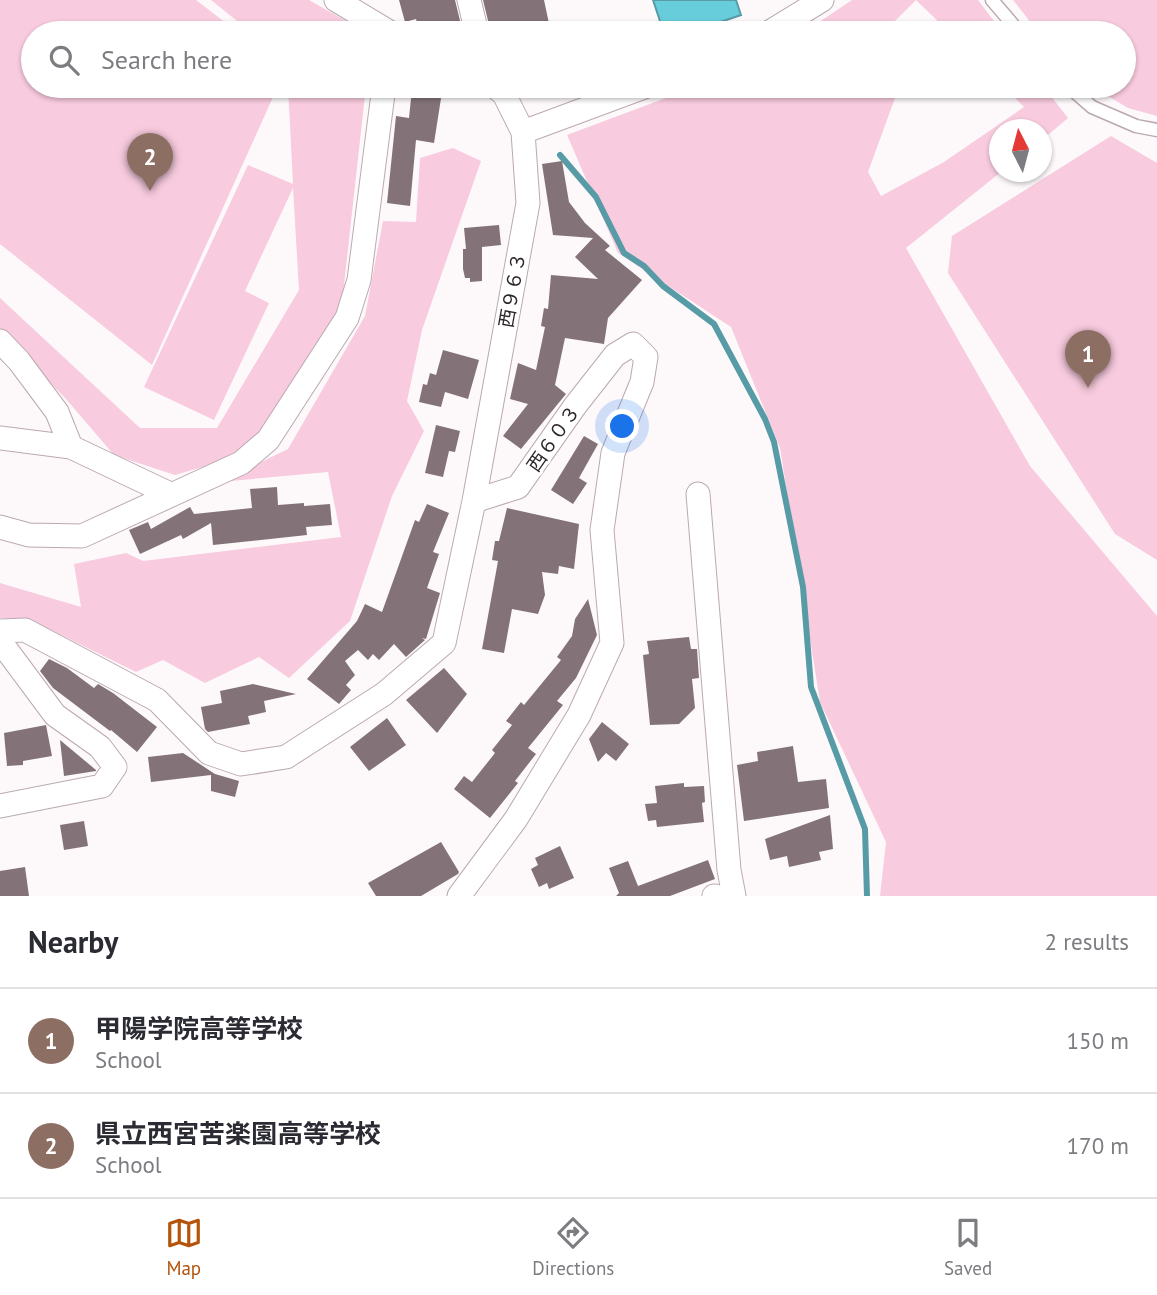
<!DOCTYPE html>
<meta charset="utf-8">
<style>
:root{--surface:#fff;--page:#f2f2f3;--text:#2b2b33;--muted:#7c7c81;--line:#e1e1e2;--accent:#b45309}
body{margin:0;font-family:"PT Sans","Noto Sans JP",sans-serif;background:var(--page);color:var(--text)}
.compass{position:absolute;left:989px;top:119px;width:63px;height:63px;border-radius:50%;background:var(--surface);box-shadow:0 2px 5px #0004;rotate:354deg}
.you{position:absolute;left:623px;top:427px;width:24px;height:24px;margin:-18px;border:5px solid #fff;border-radius:50%;background:#1a73e8;box-shadow:0 0 0 10px #1a73e833}
.badge{display:grid;place-items:center;width:46px;height:46px;border-radius:50%;background:var(--accent);color:#fff;font-size:23px;font-weight:700}
.pin{position:absolute;translate:-50% -58px;filter:drop-shadow(0 2px 4px #0008)}
.pin::after{content:'';position:absolute;top:37px;width:24px;height:21px;background:inherit;clip-path:polygon(0 0,100% 0,50% 100%)}
.list{margin:0;padding:0;list-style:none}
h2{display:flex;justify-content:space-between;align-items:center;height:91px;margin:0;padding:0 28px;font-size:30px}
h2 small{font-size:23px;font-weight:400;color:var(--muted)}
.list li{display:grid;grid-template-columns:46px 1fr auto;gap:21px;align-items:center;box-sizing:border-box;height:105px;padding:0 28px;border-top:2px solid var(--line)}
.list b{display:block;font-size:26px;white-space:nowrap}
.list p{margin:0;font-size:23px;white-space:nowrap;color:var(--muted)}
.list em{font-size:23px;font-style:normal;color:var(--muted)}
.icon{flex:none;width:38px;height:38px;fill:none;stroke:currentColor;stroke-width:2;stroke-linecap:round;stroke-linejoin:round}
.map{position:relative;flex:none;width:1157px;height:896px;overflow:hidden}
.search{position:absolute;background:var(--surface);box-shadow:0 2px 5px #0004;left:21px;right:21px;top:21px;height:77px;display:flex;align-items:center;gap:18px;box-sizing:border-box;padding:0 24px;border-radius:38px;color:var(--muted);font-size:26px}
.sheet{height:301px;background:var(--surface)}
nav{display:flex;justify-content:space-around;align-items:center;box-sizing:border-box;height:98px;border-top:2px solid var(--line);background:var(--surface);font-size:19px;color:var(--muted)}
nav a{display:grid;justify-items:center;gap:4px}
nav .on{color:var(--accent)}
.map>svg:first-child{display:block}
.green{fill:#f8cbde}
.water{fill:#68cddb;stroke:#579ba6;stroke-width:2}
.lines{fill:none;stroke-linecap:round;stroke-linejoin:round}
.stream{stroke:#579ba6;stroke-width:6}
.building{fill:#837379}
.lane-casing{stroke:#baa9b0;stroke-width:15}
.street-casing{stroke:#baa9b0;stroke-width:25}
.lane{stroke:#fff;stroke-width:12}
.street{stroke:#fff;stroke-width:23}
.labels{text-anchor:middle;dominant-baseline:central;stroke-width:6;stroke-linejoin:round;paint-order:stroke}
.street-label{font-size:19px;fill:#2e272a;stroke:#fff}
</style>
<div class="map">
<svg width="1157" height="896" viewBox="0 0 1157 896">
<rect width="100%" height="100%" fill="#fdf9fb"/>
<path class="green" d="M 0,0 L 196,0 L 239,33 L 33,33 L 33,86 L 278,86 L 152,365 L 0,244 Z
M 211,0 L 309,0 L 367,33 L 252,33 Z
M 852,0 L 978,0 L 1003,33 L 950,33 L 916,0 L 892,24 L 892,33 L 803,33 Z
M 1013,0 L 1157,0 L 1157,116 L 1128,108 L 1091,86 L 1124,86 L 1124,33 L 1039,33 Z
M 288,86 L 366,86 L 342,303 L 259,438 L 216,463 L 175,475 L 114,455 L 66,399 L 0,332 L 0,298 L 140,428 L 217,428 L 299,290 L 293,188 L 245,291 L 269,303 L 214,420 L 144,387 L 248,165 L 293,184 Z
M 698,86 L 894,86 L 895,98 L 868,172 L 881,196 L 944,162 L 1024,107 L 1003,86 L 1043,86 L 1068,118 L 1042,140 L 1042,130 L 1000,130 L 1000,172 L 1001,172 L 906,248 L 1030,466 L 1157,616 L 1157,896 L 880,896 L 886,842 L 820,702 L 780,448 L 731,327 L 618,253 L 567,135 Z
M 1111,136 L 1157,163 L 1157,560 L 1115,534 L 948,273 L 952,236 Z
M 453,148 L 481,161 L 422,330 L 407,401 L 424,431 L 392,496 L 350,621 L 289,678 L 259,657 L 205,683 L 163,660 L 136,672 L 29,619 L 0,618 L 0,583 L 81,607 L 74,564 L 126,553 L 143,561 L 341,537 L 328,472 L 220,482 L 288,449 L 365,316 L 383,221 L 416,222 L 420,158 Z"/>
<path class="water" d="M 653,0 L 736,0 L 741,15 L 688,33 L 664,33 Z"/>
<g class="lines">
<path class="stream" d="M 560,155 L 596,197 L 624,253 L 644,266 L 663,286 L 714,324 L 765,419 L 774,442 L 803,587 L 811,687 L 865,829 L 867,896"/>
</g>
<path class="building" d="M 399,0 L 455,0 L 463,33 L 430,33 L 429,23 L 418,26 L 416,19 L 405,22 Z
M 483,0 L 544,0 L 551,33 L 491,33 Z
M 412,89 L 442,92 L 434,143 L 416,140 L 410,206 L 387,203 L 396,116 L 409,118 Z
M 562,161 L 569,202 L 585,223 L 610,246 L 605,250 L 642,280 L 608,318 L 604,344 L 565,338 L 555,385 L 566,394 L 521,449 L 503,436 L 528,404 L 510,399 L 518,363 L 536,370 L 545,327 L 541,326 L 544,308 L 548,309 L 551,275 L 598,279 L 575,257 L 593,238 L 553,235 L 542,164 Z
M 499,225 L 501,245 L 482,247 L 482,281 L 470,282 L 470,278 L 465,278 L 463,269 L 463,249 L 466,249 L 464,228 Z
M 443,350 L 479,360 L 468,399 L 445,392 L 441,407 L 419,402 L 423,384 L 427,385 L 430,373 L 436,375 Z
M 436,425 L 460,431 L 455,452 L 449,451 L 443,477 L 425,473 Z
M 584,436 L 598,444 L 579,478 L 587,483 L 573,504 L 551,490 Z
M 277,487 L 278,505 L 304,503 L 304,506 L 330,504 L 332,525 L 306,527 L 307,535 L 213,545 L 211,523 L 183,539 L 181,535 L 140,554 L 129,530 L 148,522 L 151,529 L 190,507 L 194,514 L 252,508 L 250,489 Z
M 427,504 L 449,513 L 433,552 L 439,554 L 427,588 L 440,593 L 426,639 L 422,638 L 425,640 L 406,657 L 394,644 L 379,660 L 373,654 L 368,660 L 358,650 L 345,661 L 355,675 L 346,685 L 351,690 L 339,704 L 307,679 L 357,621 L 365,604 L 382,612 L 415,520 L 419,522 Z
M 507,508 L 579,524 L 574,569 L 559,566 L 558,574 L 542,572 L 545,595 L 538,614 L 512,609 L 504,653 L 482,649 L 498,561 L 492,560 L 495,541 L 499,541 Z
M 588,599 L 597,635 L 576,678 L 557,701 L 563,705 L 528,748 L 536,754 L 515,781 L 518,783 L 490,818 L 454,789 L 464,776 L 472,782 L 495,753 L 492,750 L 512,725 L 506,721 L 521,702 L 524,705 L 561,660 L 557,657 L 572,636 L 575,619 Z
M 689,637 L 691,649 L 697,649 L 699,678 L 692,679 L 695,708 L 679,724 L 650,725 L 643,655 L 649,654 L 647,641 Z
M 49,659 L 67,668 L 94,688 L 98,684 L 113,693 L 157,727 L 137,752 L 111,730 L 110,731 L 53,688 L 40,671 Z
M 444,668 L 467,694 L 437,733 L 406,700 Z
M 253,684 L 296,694 L 264,701 L 266,712 L 248,716 L 250,724 L 208,732 L 205,729 L 201,707 L 222,703 L 220,691 Z
M 387,718 L 406,745 L 369,771 L 350,747 Z
M 602,722 L 629,744 L 616,761 L 606,753 L 598,762 L 589,739 Z
M 46,725 L 52,756 L 23,761 L 23,765 L 7,766 L 4,733 Z
M 60,740 L 96,770 L 96,771 L 64,776 Z
M 793,746 L 798,782 L 826,779 L 829,808 L 744,821 L 737,765 L 758,761 L 757,752 Z
M 183,753 L 215,774 L 239,781 L 235,797 L 211,791 L 211,775 L 151,782 L 148,757 Z
M 684,783 L 684,787 L 704,786 L 705,802 L 702,803 L 704,822 L 657,827 L 656,820 L 648,821 L 645,804 L 657,803 L 655,786 Z
M 830,815 L 833,849 L 819,852 L 821,860 L 789,867 L 787,856 L 770,860 L 765,839 Z
M 84,821 L 88,846 L 64,850 L 60,825 Z
M 441,842 L 459,872 L 458,874 L 421,896 L 376,896 L 368,883 Z
M 560,846 L 574,878 L 549,889 L 547,883 L 539,887 L 531,869 L 538,865 L 535,858 Z
M 708,860 L 715,879 L 670,896 L 616,896 L 619,893 L 609,868 L 628,861 L 638,886 Z
M 25,867 L 29,896 L 0,896 L 0,871 Z"/>
<g class="lines">
<g class="lane-casing">
<path id="lane" d="M 992,0 L 1020,33
M 1068,86 L 1092,107 L 1136,126 L 1157,130"/>
</g>
<g class="street-casing">
<path id="street" d="M 336,0 L 391,33
M 469,0 L 477,33
M 768,33 L 822,0
M 523,132 L 647,86
M 0,341 L 19,361 L 57,412 L 71,447
M 0,438 L 71,447 L 170,494
M 698,494 L 729,870 L 734,896
M 0,527 L 29,535 L 82,536 L 241,463 L 268,440 L 347,318 L 359,280 L 384,86
M 0,631 L 25,630 L 157,700 L 209,753 L 241,764 L 286,757 L 384,694 L 444,643 L 474,501 L 528,203 L 523,132 L 504,94 L 494,86
M 0,641 L 55,715 L 100,747 L 115,767 L 102,786 L 0,806
M 459,896 L 516,819 L 579,715 L 612,643 L 602,530 L 613,453 L 642,382 L 646,357 L 633,344 L 615,355 L 575,406 L 518,487 L 474,501
M 714,896 L 715,896"/>
</g>
<use href="#lane" class="lane"/>
<use href="#street" class="street"/>
</g>
<g class="labels">
<g class="street-label">
<text transform="translate(512 290) rotate(-80)">西９６３</text>
<text transform="translate(553 438) rotate(-55)">西６０３</text>
</g>
</g>
</svg>
<svg class="compass" viewBox="-18 -18 36 36"><path d="M0-13l5 13h-10z" fill="#e53935"/><path d="M0 13l5-13h-10z" fill="#7c7c81"/></svg>
<div class="you"></div>
<div class="pin badge" style="left:1088px;top:388px;background:#8d6e63">1</div>
<div class="pin badge" style="left:150px;top:191px;background:#8d6e63">2</div>
<div class="search"><svg class="icon" aria-label="search" viewBox="0 0 24 24"><circle cx="10" cy="10" r="6"/><path d="M15 15l6 6"/></svg>Search here</div>
</div>
<section class="sheet">
<h2>Nearby<small>2 results</small></h2>
<ul class="list">
<li><span class="badge" style="background:#8d6e63">1</span><div><b>甲陽学院高等学校</b><p>School</p></div><em>150 m</em></li>
<li><span class="badge" style="background:#8d6e63">2</span><div><b>県立西宮苦楽園高等学校</b><p>School</p></div><em>170 m</em></li>
</ul>
</section>
<nav>
<a class="on"><svg class="icon" aria-label="map" viewBox="0 0 24 24"><path d="M3 6l6-2 6 2 6-2v14l-6 2-6-2-6 2zM9 4v14M15 6v14"/></svg>Map</a>
<a><svg class="icon" aria-label="directions" viewBox="0 0 24 24"><path d="M12 3l9 9-9 9-9-9zM9 14v-3h6M13 9l2 2-2 2"/></svg>Directions</a>
<a><svg class="icon" aria-label="saved" viewBox="0 0 24 24"><path d="M7 4h10v16l-5-4-5 4z"/></svg>Saved</a>
</nav>
